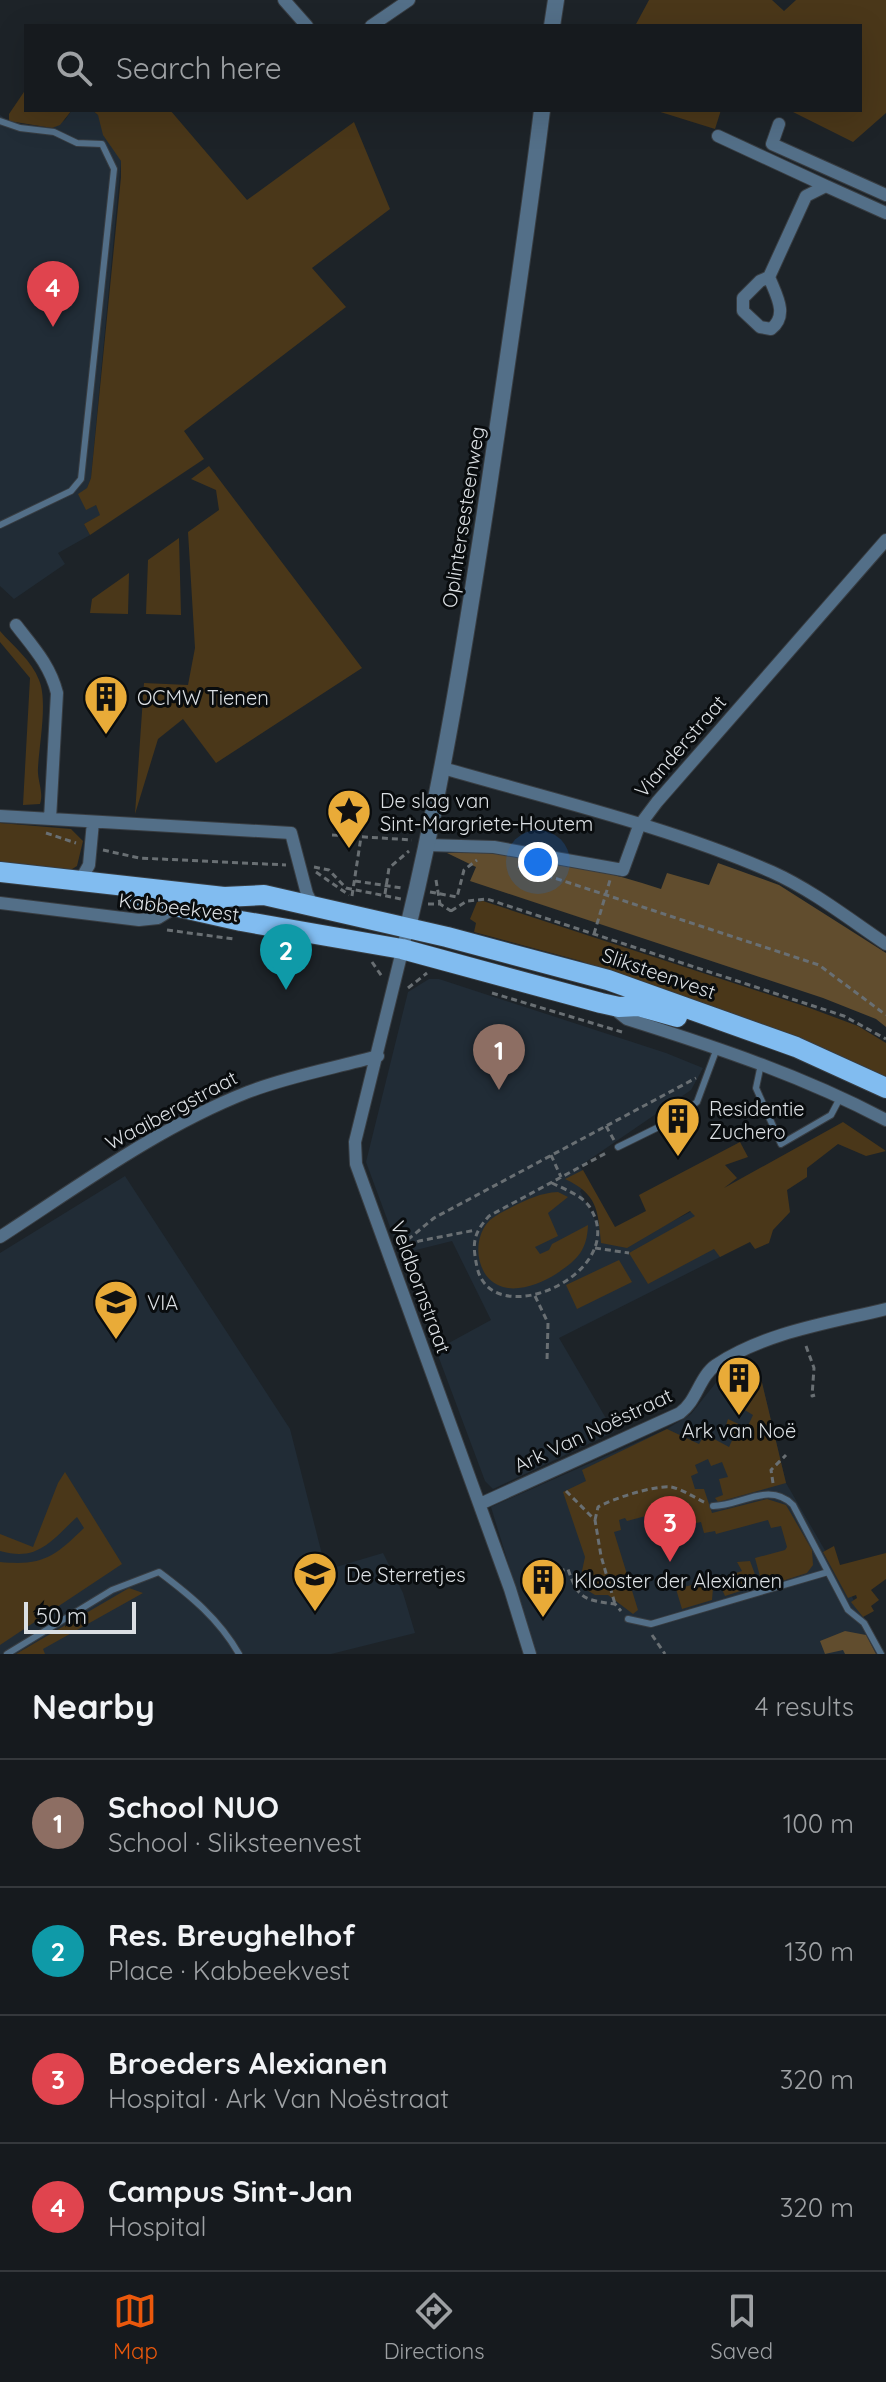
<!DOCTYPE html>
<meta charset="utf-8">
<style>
:root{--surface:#161a1e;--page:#23272b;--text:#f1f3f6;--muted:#9ea1a4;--line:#35383c;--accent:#ea580c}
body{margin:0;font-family:Quicksand,sans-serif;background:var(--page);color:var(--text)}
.scale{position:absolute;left:24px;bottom:20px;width:112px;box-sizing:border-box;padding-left:8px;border:4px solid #dbdfe3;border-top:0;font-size:22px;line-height:28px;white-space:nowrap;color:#dbdfe3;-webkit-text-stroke:6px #090c0e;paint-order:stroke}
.you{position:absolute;left:538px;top:862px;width:28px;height:28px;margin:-20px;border:6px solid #fff;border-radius:50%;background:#1a73e8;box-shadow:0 0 0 12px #1a73e833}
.badge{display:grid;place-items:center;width:52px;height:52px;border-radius:50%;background:var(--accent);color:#fff;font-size:26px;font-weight:700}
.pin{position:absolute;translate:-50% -66px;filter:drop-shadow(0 2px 4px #0008)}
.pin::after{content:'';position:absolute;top:42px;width:28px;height:24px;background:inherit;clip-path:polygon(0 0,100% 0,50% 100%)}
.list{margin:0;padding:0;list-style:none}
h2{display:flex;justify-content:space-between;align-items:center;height:104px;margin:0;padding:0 32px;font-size:34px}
h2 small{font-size:26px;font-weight:400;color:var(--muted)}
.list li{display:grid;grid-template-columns:52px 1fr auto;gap:24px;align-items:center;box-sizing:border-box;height:128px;padding:0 32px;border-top:2px solid var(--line)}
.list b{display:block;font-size:30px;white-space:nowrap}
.list p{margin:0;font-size:26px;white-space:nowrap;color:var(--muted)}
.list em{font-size:26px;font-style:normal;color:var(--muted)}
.icon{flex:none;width:44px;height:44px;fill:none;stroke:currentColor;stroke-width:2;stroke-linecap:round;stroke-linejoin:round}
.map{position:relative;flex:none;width:886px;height:1654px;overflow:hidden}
.search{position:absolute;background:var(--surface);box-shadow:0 8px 32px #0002;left:24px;right:24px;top:24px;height:88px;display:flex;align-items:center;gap:20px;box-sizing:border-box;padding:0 28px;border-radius:0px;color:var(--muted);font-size:30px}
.sheet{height:616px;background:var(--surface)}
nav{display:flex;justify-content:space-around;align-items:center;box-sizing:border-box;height:112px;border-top:2px solid var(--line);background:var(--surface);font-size:22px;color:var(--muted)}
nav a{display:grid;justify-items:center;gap:4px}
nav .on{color:var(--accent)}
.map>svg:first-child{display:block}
.built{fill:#212c36}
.green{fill:#4a3719}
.forest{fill:#614d2e}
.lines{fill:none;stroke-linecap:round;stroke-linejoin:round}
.service-casing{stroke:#383d42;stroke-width:8}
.minor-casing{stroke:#383d42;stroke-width:14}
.tertiary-casing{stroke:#383d42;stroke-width:18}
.primary-casing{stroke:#383d42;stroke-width:22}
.path{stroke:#696f73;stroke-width:3;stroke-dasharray:6 4;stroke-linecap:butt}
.service{stroke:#536f88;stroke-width:6}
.minor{stroke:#536f88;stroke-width:12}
.tertiary{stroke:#536f88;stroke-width:16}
.primary{stroke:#81bcf0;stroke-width:20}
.labels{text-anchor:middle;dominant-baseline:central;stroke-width:6;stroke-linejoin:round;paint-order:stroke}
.street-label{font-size:20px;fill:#dbdfe3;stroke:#090c0e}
.poi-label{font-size:20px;fill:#dbdfe3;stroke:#090c0e;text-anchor:start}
</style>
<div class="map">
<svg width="886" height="1654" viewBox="0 0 886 1654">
<rect width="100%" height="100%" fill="#1d2328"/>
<path class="built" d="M 72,110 L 92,110 L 98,115 L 121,161 L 91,478 L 87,488 L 101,515 L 84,524 L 90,535 L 58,553 L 65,564 L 14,599 L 0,586 L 0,115 L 10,122 L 52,128 L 65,120 Z
M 429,979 L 439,979 L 666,1053 L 703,1068 L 691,1090 L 580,1166 L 588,1183 L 580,1191 L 595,1220 L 607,1218 L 622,1247 L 700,1207 L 724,1255 L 559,1338 L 614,1432 L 493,1489 L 485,1481 L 436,1350 L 491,1320 L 452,1241 L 400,1254 L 366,1162 L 408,992 Z
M 125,1176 L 290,1429 L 326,1570 L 383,1553 L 403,1593 L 415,1633 L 331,1654 L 0,1654 L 0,1253 Z
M 758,1366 L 786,1483 L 885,1654 L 536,1654 L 491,1507 L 667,1429 L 691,1414 L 722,1375 Z"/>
<path class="green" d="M 649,0 L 772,0 L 784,11 L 796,0 L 886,0 L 886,113 L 853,142 L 789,110 L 860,110 L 860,26 L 635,26 Z
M 26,89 L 26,110 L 72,110 L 60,125 L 52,128 L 9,121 L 9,114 Z
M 92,110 L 170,110 L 247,200 L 354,122 L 390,209 L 312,268 L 346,307 L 184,431 L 204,459 L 90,535 L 84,524 L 100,515 L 96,505 L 86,510 L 78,494 L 87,488 L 91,478 L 121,177 L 121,161 L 103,135 L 98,115 Z
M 654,110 L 721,110 L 715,129 Z
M 209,466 L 362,668 L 216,763 L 183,719 L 158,739 L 135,814 L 144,683 L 188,685 L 195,648 L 188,532 L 219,510 L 216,490 L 191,479 Z
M 179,538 L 181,615 L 146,614 L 148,560 Z
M 129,573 L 128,614 L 90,613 L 92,599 Z
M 0,631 C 13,646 32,661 39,680 C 48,701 39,745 38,768 C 37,781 44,792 40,804 L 23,805 L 30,678 L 0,642 Z
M 0,823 L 71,829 L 83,841 L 77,866 L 69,871 L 0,863 Z
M 483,901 L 807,1007 L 858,1026 L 886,1043 L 886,1082 L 632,984 L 581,961 L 474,932 L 476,923 L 470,919 L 477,902 Z
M 843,1122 L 886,1151 L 866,1156 L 838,1144 L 807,1168 L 807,1177 L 787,1190 L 790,1212 L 773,1230 L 769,1243 L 755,1249 L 750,1242 L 720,1257 L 714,1249 L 648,1284 L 629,1253 L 695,1216 L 690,1211 L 627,1248 L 601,1243 C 598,1209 597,1194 565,1179 L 583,1170 L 615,1227 L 646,1211 L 639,1195 L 740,1142 L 748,1157 L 725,1165 L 737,1178 L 724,1188 Z
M 558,1192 L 568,1197 L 548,1213 L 558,1236 L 535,1247 L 540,1254 L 549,1250 L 552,1244 L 588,1225 C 587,1251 577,1260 556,1274 C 542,1283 519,1292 503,1287 C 475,1279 471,1238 490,1220 C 496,1215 505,1211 512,1207 C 528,1199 540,1193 558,1192 Z
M 619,1260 L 632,1282 L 577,1309 L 566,1285 Z
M 758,1366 L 786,1483 L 718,1502 L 715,1498 L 723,1495 L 719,1479 L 728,1477 L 722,1462 L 711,1466 L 708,1459 L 695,1465 L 698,1473 L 691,1476 L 695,1489 L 704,1489 L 712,1513 L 767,1499 L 786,1505 L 812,1550 L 813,1565 L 807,1573 L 776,1583 L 773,1577 L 761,1580 L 755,1558 L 785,1550 L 787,1547 L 781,1526 L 771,1528 L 768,1520 L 716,1534 L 715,1531 L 704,1533 L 701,1522 L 678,1527 L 672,1509 L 627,1521 L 625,1518 L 619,1520 L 621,1530 L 614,1532 L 638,1610 L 633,1614 L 608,1595 L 595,1595 L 579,1585 L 585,1557 L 563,1492 L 586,1481 L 582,1470 L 667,1429 L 699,1444 L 705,1434 L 729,1447 L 735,1434 L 726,1425 L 728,1419 L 747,1428 L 753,1415 L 743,1409 L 747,1401 L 718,1386 L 722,1375 Z
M 65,1472 L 122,1564 L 0,1645 L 0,1562 C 43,1566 54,1557 84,1528 L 77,1517 C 51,1541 38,1562 0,1551 L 0,1534 L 33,1547 L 58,1483 Z
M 834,1546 L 840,1565 L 886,1553 L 886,1579 L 871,1590 L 879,1600 L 871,1606 L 874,1611 L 863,1617 L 851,1602 L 857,1598 L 856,1595 L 848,1598 L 823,1552 Z
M 750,1561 L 759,1585 L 725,1596 L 721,1587 L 727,1576 L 742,1571 L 737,1562 Z
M 700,1583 L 713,1588 L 712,1600 L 682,1609 L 676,1589 Z
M 129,1588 L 143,1593 L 43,1649 L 45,1654 L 16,1654 Z"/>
<path class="forest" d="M 474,852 C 538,856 600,869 661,889 L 667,873 L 709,885 L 718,863 L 779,885 L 886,953 L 886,1027 L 876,1019 L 823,998 L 470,881 L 476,867 L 447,853 Z
M 845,1631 L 866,1635 L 876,1654 L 845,1654 L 843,1650 L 825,1654 L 820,1641 Z"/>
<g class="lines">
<g class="service-casing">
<path id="service" d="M 0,121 L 20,128 L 54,132 L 77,143 L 102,144 L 114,169 L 81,479 L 71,491 L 0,525
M 761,1064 L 756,1088 L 781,1144 L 831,1115 L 840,1098
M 618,1147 L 677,1118 L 697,1102 L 717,1048
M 713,1506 C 741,1506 769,1481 793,1505 L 848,1610 L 864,1623 L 881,1654
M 628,1619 L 651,1624 L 828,1572
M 7,1654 L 112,1590 L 159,1572 C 191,1596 219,1619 239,1654"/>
</g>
<g class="minor-casing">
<path id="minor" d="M 284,0 L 307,26
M 371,26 L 409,0
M 779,124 L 772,144 L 886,195
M 718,136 L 826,186
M 769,277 C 776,295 789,315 771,329 L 760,327 L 743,311 L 743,298 L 760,281 L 769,277 L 806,196 L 826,186 L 886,213
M 16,625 C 33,647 50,665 57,693 L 50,819
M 443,768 C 550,799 670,827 772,872 C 812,890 849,919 886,944
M 0,816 L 291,833 L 307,894 L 313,906
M 427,845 L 494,847 L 623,870 L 639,826 L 657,802 L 886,540
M 80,881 L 89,865 L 93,822
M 0,903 L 139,920 L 158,918 L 176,907
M 408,927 L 355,1142 L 356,1164 L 510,1589 L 530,1654
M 613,1008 L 627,1019 C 716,1047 803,1076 886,1120
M 0,1237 C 80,1185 159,1127 248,1092 C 289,1076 335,1068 378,1056
M 480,1504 L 680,1413 C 697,1401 699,1377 716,1365 C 766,1332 829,1323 886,1309"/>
</g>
<g class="tertiary-casing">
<path id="tertiary" d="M 552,26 L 556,0
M 408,927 C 442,786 465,643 487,499 C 506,370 526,240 542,110"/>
</g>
<g class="primary-casing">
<path id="primary" d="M 0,872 L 224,897 L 264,895 L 447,937 L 608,980 L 796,1047 L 886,1088
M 139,898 L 241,921 L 402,949 L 601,1003 L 619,1007 L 638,1006 L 677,1017"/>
</g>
<path class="path" d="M 46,833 L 76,843
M 332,835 L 412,840
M 103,850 L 139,858 L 286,865
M 518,866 L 819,965 L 886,1015
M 314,867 L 329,870 L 346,888 L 401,899
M 316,872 L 349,895
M 436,880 L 440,904
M 355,881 L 402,888
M 430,892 L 457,897 L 464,870 L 477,860
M 385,894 L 389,868 L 409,851
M 352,896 L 361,837
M 428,904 L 440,904 L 451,911
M 451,911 L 467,901 L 487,899 L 844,1016 L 886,1039
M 167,930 L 234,939
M 594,934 L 610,880
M 372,962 L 383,978
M 408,988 L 427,973
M 492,993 L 622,1032
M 606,1126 L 614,1140
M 551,1155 L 561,1177
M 552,1183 C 566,1190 585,1196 592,1211 C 627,1275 491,1334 477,1267 C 472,1243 473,1234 489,1216 L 608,1152
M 400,1246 L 434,1218 L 696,1078
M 595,1248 L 629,1253
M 399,1250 L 419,1241 L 476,1230
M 535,1296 L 548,1323 L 547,1361
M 806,1346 L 814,1368 L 812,1396 L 815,1395
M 773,1483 L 771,1470 L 786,1455
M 566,1491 L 595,1520 L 601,1556 L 615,1604
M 595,1520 L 598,1507 C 612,1499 654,1485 671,1487 C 682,1489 695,1498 706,1503
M 521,1584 L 538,1576 L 568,1569 C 578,1599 584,1600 615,1604 L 621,1611
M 652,1635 L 665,1654"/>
<use href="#service" class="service"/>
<use href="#minor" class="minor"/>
<use href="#tertiary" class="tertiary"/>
<use href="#primary" class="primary"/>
</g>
<defs>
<g id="building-pin" transform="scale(2.3)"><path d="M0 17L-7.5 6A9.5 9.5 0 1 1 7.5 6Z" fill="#e9ab38" stroke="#090c0e"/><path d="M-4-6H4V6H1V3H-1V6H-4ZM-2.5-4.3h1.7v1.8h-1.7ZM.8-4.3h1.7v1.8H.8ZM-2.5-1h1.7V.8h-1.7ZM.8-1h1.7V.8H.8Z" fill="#111"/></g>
<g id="sight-pin" transform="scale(2.3)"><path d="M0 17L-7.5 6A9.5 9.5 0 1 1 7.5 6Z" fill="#e9ab38" stroke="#090c0e"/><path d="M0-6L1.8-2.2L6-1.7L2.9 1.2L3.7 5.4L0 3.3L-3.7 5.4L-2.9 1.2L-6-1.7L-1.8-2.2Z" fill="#111"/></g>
<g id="school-pin" transform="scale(2.3)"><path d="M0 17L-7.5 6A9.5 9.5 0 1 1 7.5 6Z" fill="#e9ab38" stroke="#090c0e"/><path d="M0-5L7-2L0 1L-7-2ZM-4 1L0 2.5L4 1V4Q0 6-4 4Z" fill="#111"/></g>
</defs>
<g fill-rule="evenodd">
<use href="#building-pin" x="106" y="697"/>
<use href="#sight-pin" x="349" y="811"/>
<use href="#building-pin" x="678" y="1119"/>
<use href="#school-pin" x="116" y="1302"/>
<use href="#building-pin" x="739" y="1378"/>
<use href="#school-pin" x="315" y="1574"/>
<use href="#building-pin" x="543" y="1580"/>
</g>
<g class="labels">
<g class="street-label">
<text transform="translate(463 517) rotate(-81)">Oplintersesteenweg</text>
<text transform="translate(680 746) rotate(-49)">Vianderstraat</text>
<text transform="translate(179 907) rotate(7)">Kabbeekvest</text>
<text transform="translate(659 973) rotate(19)">Sliksteenvest</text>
<text transform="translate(171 1110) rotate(-28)">Waaibergstraat</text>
<text transform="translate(421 1287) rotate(70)">Veldbornstraat</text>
<text transform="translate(593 1430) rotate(-25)">Ark Van Noëstraat</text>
</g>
<g class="poi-label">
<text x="137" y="697">OCMW Tienen</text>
<text x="380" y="800">De slag van<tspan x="380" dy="23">Sint-Margriete-Houtem</tspan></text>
<text x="709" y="1108">Residentie<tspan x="709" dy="23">Zuchero</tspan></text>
<text x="147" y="1302">VIA</text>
<text x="739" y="1430" text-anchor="middle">Ark van Noë</text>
<text x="346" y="1574">De Sterretjes</text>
<text x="574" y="1580">Klooster der Alexianen</text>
</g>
</g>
</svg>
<div class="scale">50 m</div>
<div class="you"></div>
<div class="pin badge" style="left:499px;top:1090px;background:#8d6e63">1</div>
<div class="pin badge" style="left:286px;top:990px;background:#0f9aa8">2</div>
<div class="pin badge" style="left:670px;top:1562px;background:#e0444e">3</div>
<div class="pin badge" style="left:53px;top:327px;background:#e0444e">4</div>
<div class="search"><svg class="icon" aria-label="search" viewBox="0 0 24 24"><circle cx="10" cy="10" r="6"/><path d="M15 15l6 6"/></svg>Search here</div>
</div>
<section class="sheet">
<h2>Nearby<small>4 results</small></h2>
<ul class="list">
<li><span class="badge" style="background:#8d6e63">1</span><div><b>School NUO</b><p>School · Sliksteenvest</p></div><em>100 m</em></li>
<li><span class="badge" style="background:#0f9aa8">2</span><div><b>Res. Breughelhof</b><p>Place · Kabbeekvest</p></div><em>130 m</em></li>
<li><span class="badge" style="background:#e0444e">3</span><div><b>Broeders Alexianen</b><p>Hospital · Ark Van Noëstraat</p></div><em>320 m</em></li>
<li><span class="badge" style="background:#e0444e">4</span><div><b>Campus Sint-Jan</b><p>Hospital</p></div><em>320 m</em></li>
</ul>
</section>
<nav>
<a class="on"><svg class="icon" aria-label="map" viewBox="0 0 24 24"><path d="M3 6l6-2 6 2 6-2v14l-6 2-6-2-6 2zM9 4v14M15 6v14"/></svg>Map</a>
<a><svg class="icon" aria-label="directions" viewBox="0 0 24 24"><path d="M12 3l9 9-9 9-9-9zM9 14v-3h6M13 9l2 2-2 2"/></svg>Directions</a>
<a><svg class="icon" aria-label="saved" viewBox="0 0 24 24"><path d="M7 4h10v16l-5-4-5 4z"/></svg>Saved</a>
</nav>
